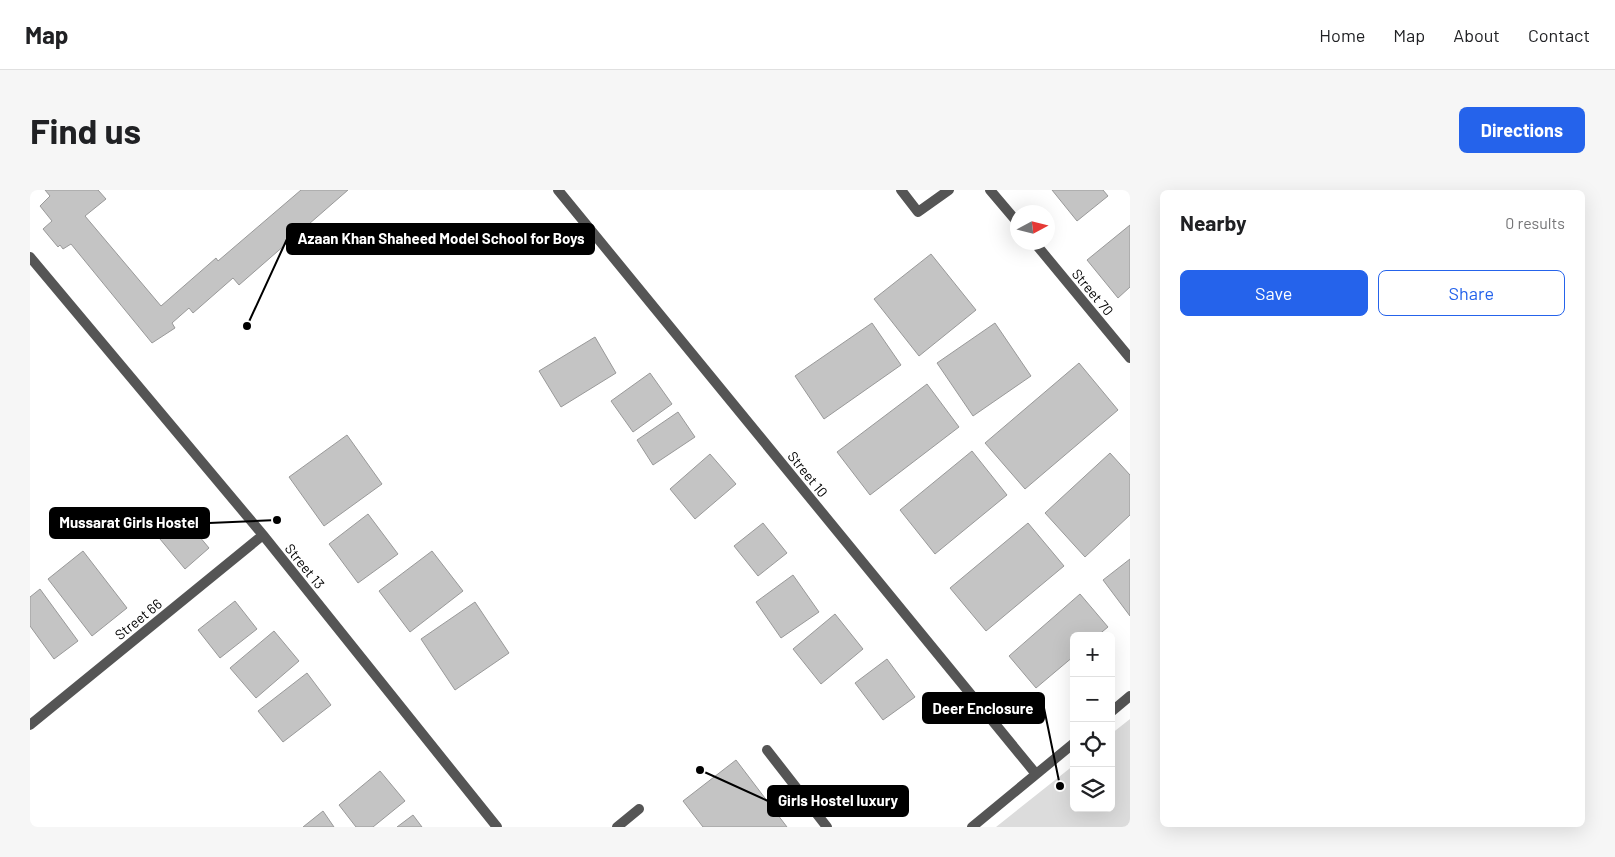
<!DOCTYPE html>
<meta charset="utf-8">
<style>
:root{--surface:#fff;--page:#f6f6f6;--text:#202124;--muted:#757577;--line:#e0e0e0;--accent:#2563eb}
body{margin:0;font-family:Barlow,sans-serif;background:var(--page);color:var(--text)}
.controls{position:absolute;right:15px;bottom:15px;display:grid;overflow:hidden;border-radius:8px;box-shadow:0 5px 20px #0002}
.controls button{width:45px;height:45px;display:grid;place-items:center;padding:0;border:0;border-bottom:1px solid var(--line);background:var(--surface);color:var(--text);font:25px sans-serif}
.compass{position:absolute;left:980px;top:15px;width:45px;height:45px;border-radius:50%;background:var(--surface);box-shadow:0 5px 20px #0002;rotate:83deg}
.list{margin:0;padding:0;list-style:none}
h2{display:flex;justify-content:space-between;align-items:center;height:65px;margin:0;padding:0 20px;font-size:21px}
h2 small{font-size:16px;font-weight:400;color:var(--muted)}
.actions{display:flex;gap:10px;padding:15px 20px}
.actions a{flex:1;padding:11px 0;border:1px solid var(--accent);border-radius:8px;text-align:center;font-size:18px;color:var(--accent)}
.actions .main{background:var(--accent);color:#fff}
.icon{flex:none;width:28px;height:28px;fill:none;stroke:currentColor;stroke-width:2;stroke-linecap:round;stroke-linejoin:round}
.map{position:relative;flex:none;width:1100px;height:637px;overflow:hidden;border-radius:8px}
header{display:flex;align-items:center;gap:30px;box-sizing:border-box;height:70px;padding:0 25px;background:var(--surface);border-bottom:1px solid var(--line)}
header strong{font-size:24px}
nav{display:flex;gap:28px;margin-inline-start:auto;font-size:18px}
.intro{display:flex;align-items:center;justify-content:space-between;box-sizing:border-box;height:120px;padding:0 30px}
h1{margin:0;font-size:35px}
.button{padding:12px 22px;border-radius:8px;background:var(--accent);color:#fff;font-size:18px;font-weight:700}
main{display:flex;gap:30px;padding:0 30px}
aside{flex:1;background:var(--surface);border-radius:8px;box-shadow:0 5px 20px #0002}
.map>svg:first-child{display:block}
.green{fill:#dcdcdc}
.building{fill:#c4c4c4;stroke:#999}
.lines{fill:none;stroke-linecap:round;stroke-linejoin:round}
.street{stroke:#555;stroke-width:10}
.labels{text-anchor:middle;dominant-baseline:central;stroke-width:4;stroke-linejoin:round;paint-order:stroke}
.street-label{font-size:14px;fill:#000;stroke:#fff}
.leader{fill:none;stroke:#000;stroke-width:2}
.callout-dot{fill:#000;stroke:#fff;stroke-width:2}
.callout{fill:#000;stroke:#000;stroke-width:2}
.callout-label{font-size:15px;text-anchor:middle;font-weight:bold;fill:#fff}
</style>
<header>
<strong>Map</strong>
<nav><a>Home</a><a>Map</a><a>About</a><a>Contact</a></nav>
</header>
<div class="intro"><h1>Find us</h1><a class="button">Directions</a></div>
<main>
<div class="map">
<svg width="1100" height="637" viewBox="0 0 1100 637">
<rect width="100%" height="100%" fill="#fff"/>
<path class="green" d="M 1100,529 L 1100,637 L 966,637 L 1044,575 L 1044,618 L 1081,618 L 1081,544 Z"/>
<path class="building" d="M 15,0 L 68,0 L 76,9 L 55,26 L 131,116 L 186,68 L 188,71 L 271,0 L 318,0 L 209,95 L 203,88 L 163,123 L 159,118 L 142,133 L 145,138 L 122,153 L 41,54 L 33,59 L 30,55 L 28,57 L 13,39 L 22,31 L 10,16 L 20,6 Z
M 1022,0 L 1073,0 L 1078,6 L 1047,31 Z
M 1100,35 L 1100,97 L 1088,108 L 1057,70 Z
M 901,64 L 946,120 L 889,166 L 844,109 Z
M 842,133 L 871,175 L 794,229 L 765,186 Z
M 965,133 L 1001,186 L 943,226 L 907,173 Z
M 565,147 L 586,183 L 531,217 L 509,181 Z
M 1049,173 L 1088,220 L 995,299 L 955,253 Z
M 620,183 L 642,214 L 603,242 L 581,211 Z
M 897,194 L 929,237 L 840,305 L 807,262 Z
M 648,222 L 665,247 L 623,275 L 607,250 Z
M 317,245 L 352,294 L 294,336 L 259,287 Z
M 942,261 L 977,305 L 905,364 L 870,320 Z
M 1080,263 L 1100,285 L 1100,325 L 1055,367 L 1015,323 Z
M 680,264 L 706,294 L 665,329 L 640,299 Z
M 338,324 L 368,364 L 328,393 L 299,354 Z
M 154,328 L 179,358 L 155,379 L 130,349 Z
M 733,333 L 757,363 L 728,386 L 704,356 Z
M 998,333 L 1034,376 L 956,441 L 920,398 Z
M 53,361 L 97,418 L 62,446 L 18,389 Z
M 402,361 L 433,401 L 380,442 L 349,401 Z
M 1100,369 L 1100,426 L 1073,390 Z
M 763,385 L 789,422 L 751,448 L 726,412 Z
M 10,399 L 48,451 L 24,469 L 0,436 L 0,407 Z
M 1050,404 L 1078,437 L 1067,446 L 1044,446 L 1044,466 L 1006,498 L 979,466 Z
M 205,411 L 227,439 L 190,468 L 168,440 Z
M 445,412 L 479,463 L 425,500 L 391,449 Z
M 805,424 L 833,459 L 791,494 L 763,459 Z
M 244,441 L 269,471 L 226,508 L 200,478 Z
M 857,469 L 885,507 L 853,530 L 825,493 Z
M 277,483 L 301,515 L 253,552 L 228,521 Z
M 706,570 L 757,637 L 673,637 L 653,611 Z
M 350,581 L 375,611 L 343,637 L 326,637 L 309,615 Z
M 293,621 L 304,637 L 273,637 Z
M 383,625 L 392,637 L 367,637 Z"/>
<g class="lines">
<path class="street" d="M 528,0 L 1006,584
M 871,0 L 888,22 L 919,0
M 960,0 L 988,33
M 1004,52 L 1100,168
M 0,67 L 233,345 L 467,637
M 1081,522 L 1100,506
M 0,535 L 233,345
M 737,560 L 797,637
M 587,637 L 609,619
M 942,637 L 1044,553"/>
</g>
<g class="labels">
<g class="street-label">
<text transform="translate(1063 102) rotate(50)">Street 70</text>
<text transform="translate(778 284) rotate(51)">Street 10</text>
<text transform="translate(275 376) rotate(51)">Street 13</text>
<text transform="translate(108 429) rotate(-39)">Street 66</text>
</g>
</g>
<path class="leader" d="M217 136L257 49M247 330L179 333M1030 596L1014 518M670 580L738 611"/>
<g class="callout-dot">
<circle cx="217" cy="136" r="5"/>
<circle cx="247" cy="330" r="5"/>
<circle cx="1030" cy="596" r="5"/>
<circle cx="670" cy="580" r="5"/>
</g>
<g class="callout">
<rect x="257" y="34" width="307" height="30" rx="5"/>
<rect x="20" y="318" width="159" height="30" rx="5"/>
<rect x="893" y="503" width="121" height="30" rx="5"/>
<rect x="738" y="596" width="140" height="30" rx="5"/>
</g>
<g class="callout-label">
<text x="411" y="54">Azaan Khan Shaheed Model School for Boys</text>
<text x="99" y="338">Mussarat Girls Hostel</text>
<text x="953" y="524">Deer Enclosure</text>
<text x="808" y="616">Girls Hostel luxury</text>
</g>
</svg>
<div class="controls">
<button>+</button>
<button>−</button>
<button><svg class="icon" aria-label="locate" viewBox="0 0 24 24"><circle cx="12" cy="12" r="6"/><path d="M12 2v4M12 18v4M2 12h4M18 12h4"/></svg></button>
<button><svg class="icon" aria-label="layers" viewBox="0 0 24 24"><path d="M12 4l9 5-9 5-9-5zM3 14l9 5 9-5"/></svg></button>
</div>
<svg class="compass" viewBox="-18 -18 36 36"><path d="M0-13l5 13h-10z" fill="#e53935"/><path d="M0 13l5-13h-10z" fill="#757577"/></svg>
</div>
<aside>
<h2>Nearby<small>0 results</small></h2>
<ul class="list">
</ul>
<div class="actions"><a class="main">Save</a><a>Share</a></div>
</aside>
</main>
